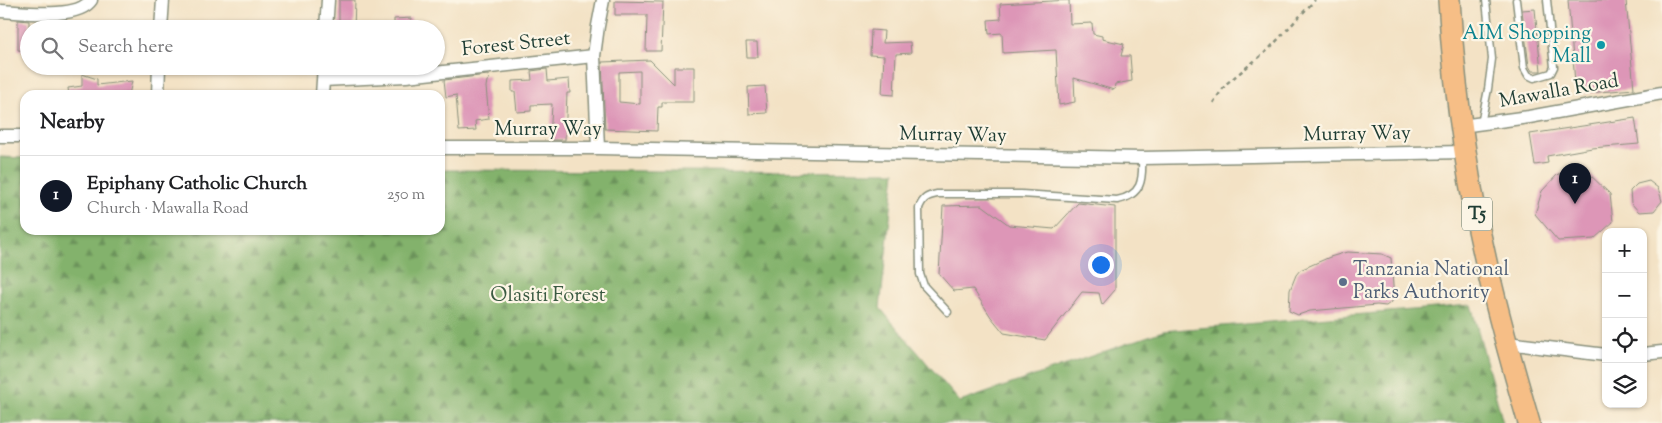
<!DOCTYPE html>
<meta charset="utf-8">
<style>
:root{--surface:#fff;--page:#f2f2f2;--text:#202124;--muted:#757577;--line:#e0e0e0;--accent:#111827}
body{margin:0;font-family:"Sorts Mill Goudy",serif;background:var(--page);color:var(--text)}
.controls{position:absolute;right:15px;bottom:15px;display:grid;overflow:hidden;border-radius:10px;box-shadow:0 1px 4px #0004}
.controls button{width:45px;height:45px;display:grid;place-items:center;padding:0;border:0;border-bottom:1px solid var(--line);background:var(--surface);color:var(--text);font:25px sans-serif}
.you{position:absolute;left:1100px;top:264px;width:18px;height:18px;margin:-12px;border:4px solid #fff;border-radius:50%;background:#1a73e8;box-shadow:0 0 0 8px #1a73e833}
.badge{display:grid;place-items:center;width:32px;height:32px;border-radius:50%;background:var(--accent);color:#fff;font-size:16px;font-weight:700}
.pin{position:absolute;translate:-50% -41px;filter:drop-shadow(0 1px 2px #0008)}
.pin::after{content:'';position:absolute;top:26px;width:18px;height:15px;background:inherit;clip-path:polygon(0 0,100% 0,50% 100%)}
.list{margin:0;padding:0;list-style:none}
h2{display:flex;justify-content:space-between;align-items:center;height:65px;margin:0;padding:0 20px;font-size:21px}
h2 small{font-size:16px;font-weight:400;color:var(--muted)}
.list li{display:grid;grid-template-columns:32px 1fr auto;gap:15px;align-items:center;box-sizing:border-box;height:80px;padding:0 20px;border-top:1px solid var(--line)}
.list b{display:block;font-size:19px;white-space:nowrap}
.list p{margin:0;font-size:16px;white-space:nowrap;color:var(--muted)}
.list em{font-size:16px;font-style:normal;color:var(--muted)}
.icon{flex:none;width:28px;height:28px;fill:none;stroke:currentColor;stroke-width:2;stroke-linecap:round;stroke-linejoin:round}
.map{position:relative;flex:none;width:1662px;height:423px;overflow:hidden}
.search{position:absolute;background:var(--surface);box-shadow:0 1px 4px #0004;left:20px;top:20px;width:425px;height:55px;display:flex;align-items:center;gap:12px;box-sizing:border-box;padding:0 18px;border-radius:28px;color:var(--muted);font-size:19px}
.panel{position:absolute;background:var(--surface);box-shadow:0 1px 4px #0004;left:20px;top:90px;width:425px;height:145px;border-radius:15px}
.map>svg:first-child{display:block}
.forest{fill:url(#forest-firs);stroke:#517850}
.building{fill:#dd96b7;fill-rule:evenodd}
.lines{fill:none;stroke-linecap:round;stroke-linejoin:round}
.service-casing{stroke:#89907c;stroke-width:9}
.minor-casing{stroke:#89907c;stroke-width:15}
.trunk-casing{stroke:#89907c;stroke-width:24}
.path{stroke:#89907c;stroke-width:2.5;stroke-dasharray:4 4;stroke-linecap:butt}
.service{stroke:#fff;stroke-width:6}
.minor{stroke:#fff;stroke-width:12}
.trunk{stroke:#f6be86;stroke-width:21}
.culture-dot{fill:#0f9aa8;stroke:#fcf5e5;stroke-width:2}
.service-dot{fill:#5c6f8a;stroke:#fcf5e5;stroke-width:2}
.labels{text-anchor:middle;dominant-baseline:central;stroke-width:4.5;stroke-linejoin:round;paint-order:stroke}
.shield{fill:#fcf5e5;stroke:#617469;stroke-width:1}
.shield-label{font-size:19px;font-weight:bold;fill:#1f3d34}
.culture-label{font-size:20px;fill:#0d838f;stroke:#fcf5e5;text-anchor:end}
.street-label{font-size:20px;fill:#1f3d34;stroke:#fcf5e5}
.service-label{font-size:20px;fill:#4e5e75;stroke:#fcf5e5;text-anchor:start}
.park-label{font-size:20px;fill:#3a5a42;stroke:#fcf5e5}
</style>
<div class="map">
<svg width="1662" height="423" viewBox="0 0 1662 423">
<defs>
<pattern id="forest-firs" width="22" height="20" patternUnits="userSpaceOnUse" patternTransform="scale(1.25)"><rect width="22" height="20" fill="#83b26c"/><path d="M5 1l3.5 6h-7zM16 11l3.5 6h-7z" fill="#6b925a"/></pattern>
</defs>
<rect width="100%" height="100%" fill="#fcf5e5"/>
<filter id="ink" filterUnits="userSpaceOnUse"><feTurbulence type="fractalNoise" baseFrequency=".02" numOctaves="2"/><feDisplacementMap in="SourceGraphic" scale="10" xChannelSelector="R" yChannelSelector="G"/><feConvolveMatrix kernelMatrix="1 2 1 2 8 2 1 2 1" color-interpolation-filters="sRGB"/></filter>
<filter id="wash" filterUnits="userSpaceOnUse"><feTurbulence type="fractalNoise" baseFrequency=".0096" numOctaves="4" result="noise"/><feDisplacementMap in="SourceGraphic" scale="20" xChannelSelector="R" yChannelSelector="G"/><feGaussianBlur stdDeviation="1.12" result="paint"/><feColorMatrix in="noise" values="0 0 0 0 0 0 0 0 0 0 0 0 0 0 0 0 0 1.4 0 .05"/><feComposite in="paint" operator="in"/></filter>
<g filter="url(#wash)">
<rect width="100%" height="100%" fill="#f3e2c5"/>
<path class="forest" d="M 0,157 L 25,158 L 25,230 L 440,230 L 440,170 L 895,172 L 880,308 L 960,402 L 1163,331 L 1471,305 L 1503,423 L 0,423 Z"/>
<g id="blocks">
<path class="building" d="M 339,0 L 355,0 L 354,29 L 339,29 Z
M 1069,0 L 1070,24 L 1092,23 L 1093,34 L 1102,36 L 1102,39 L 1124,44 L 1121,56 L 1130,56 L 1132,81 L 1115,84 L 1114,90 L 1074,78 L 1075,102 L 1059,105 L 1056,50 L 1003,53 L 1002,33 L 989,34 L 988,20 L 1001,19 L 1000,4 Z
M 1568,0 L 1626,0 L 1634,89 L 1576,94 Z
M 615,1 L 663,2 L 661,51 L 646,51 L 647,15 L 615,15 Z
M 1535,9 L 1541,71 L 1532,71 L 1529,66 L 1522,10 Z
M 411,18 L 411,29 L 394,29 L 394,19 Z
M 18,20 L 29,21 L 29,51 L 18,50 Z
M 871,30 L 884,31 L 883,43 L 910,42 L 911,53 L 896,54 L 894,95 L 882,94 L 884,56 L 870,55 Z
M 746,42 L 757,42 L 758,57 L 747,57 Z
M 650,60 L 674,84 L 674,67 L 694,67 L 694,102 L 662,102 L 662,107 L 658,107 L 657,131 L 605,129 L 602,62 ZM 640,71 L 640,104 L 619,102 L 619,72 Z
M 547,69 L 548,81 L 569,79 L 570,93 L 567,93 L 565,140 L 550,140 L 552,104 L 531,105 L 531,111 L 517,112 L 515,92 L 512,92 L 512,81 L 532,80 L 531,71 Z
M 82,74 L 97,79 L 97,85 L 132,81 L 129,95 L 69,95 L 68,88 L 82,86 Z
M 488,75 L 489,80 L 487,81 L 486,87 L 489,119 L 475,121 L 476,130 L 459,131 L 456,95 L 446,97 L 444,80 Z
M 765,86 L 767,113 L 749,114 L 748,87 Z
M 1635,118 L 1639,144 L 1592,148 L 1547,156 L 1548,163 L 1535,165 L 1530,134 Z
M 1587,172 L 1610,194 L 1613,222 L 1594,239 L 1558,241 L 1535,214 L 1542,191 L 1558,174 Z
M 1649,181 L 1658,188 L 1662,201 L 1654,211 L 1639,212 L 1631,203 L 1630,191 L 1637,184 Z
M 1078,203 L 1115,207 L 1115,290 L 1102,305 L 1099,293 L 1082,292 L 1045,340 L 1004,333 L 991,317 L 973,289 L 954,291 L 939,274 L 943,206 L 982,205 L 1009,225 L 1054,229 Z
M 1347,252 L 1382,254 L 1391,258 L 1394,300 L 1386,306 L 1377,305 L 1310,311 L 1298,315 L 1289,311 L 1290,290 L 1296,275 L 1300,270 L 1330,257 Z"/>
</g>
</g>
<g filter="url(#ink)">
<use href="#blocks" fill-opacity="0" stroke="#89907c" stroke-width="1"/>
<g class="lines">
<g class="service-casing">
<path id="service" d="M 1516,0 L 1524,68 L 1528,75 L 1534,78 L 1551,73 L 1554,67 L 1547,0
M 1481,124 L 1488,89 L 1492,59 L 1486,0
M 948,312 L 924,286 L 920,274 L 919,208 C 923,198 927,196 937,194 L 1021,194 L 1117,200 C 1142,195 1143,180 1142,158"/>
</g>
<g class="minor-casing">
<path id="minor" d="M 0,11 C 22,12 78,20 91,0
M 161,29 L 163,0
M 326,29 L 328,0
M 323,80 L 406,76 L 594,56
M 158,95 L 159,66
M 322,95 L 324,66
M 1461,126 L 1529,117 L 1662,93
M 0,136 L 25,136
M 440,148 L 598,148 L 1142,158 L 1465,152
M 598,148 L 594,56 L 598,26 L 603,0
M 1507,343 L 1606,355
M 1643,354 L 1662,352"/>
</g>
<g class="trunk-casing">
<path id="trunk" d="M 1449,0 C 1452,50 1457,101 1465,151 C 1478,242 1503,334 1529,423"/>
</g>
<path class="path" d="M 1213,103 L 1226,84 L 1268,50 L 1315,0"/>
<use href="#service" class="service"/>
<use href="#minor" class="minor"/>
<use href="#trunk" class="trunk"/>
</g>
</g>
<circle class="culture-dot" cx="1601" cy="45" r="5"/>
<circle class="service-dot" cx="1343" cy="282" r="5"/>
<g class="labels">
<rect class="shield" x="1462" y="197.5" width="30" height="33" rx="4"/>
<g class="shield-label">
<text x="1477" y="214">T5</text>
</g>
<g class="culture-label">
<text x="1591" y="34">AIM Shopping<tspan x="1591" dy="23">Mall</tspan></text>
</g>
<g class="street-label">
<text transform="translate(516 45) rotate(-6)">Forest Street</text>
<text transform="translate(1559 92) rotate(-10)">Mawalla Road</text>
<text x="548" y="130">Murray Way</text>
<text transform="translate(1357 135) rotate(-1)">Murray Way</text>
<text transform="translate(953 136) rotate(1)">Murray Way</text>
</g>
<g class="service-label">
<text x="1353" y="270">Tanzania National<tspan x="1353" dy="23">Parks Authority</tspan></text>
</g>
<g class="park-label">
<text x="548" y="296">Olasiti Forest</text>
</g>
</g>
</svg>
<div class="controls">
<button>+</button>
<button>−</button>
<button><svg class="icon" aria-label="locate" viewBox="0 0 24 24"><circle cx="12" cy="12" r="6"/><path d="M12 2v4M12 18v4M2 12h4M18 12h4"/></svg></button>
<button><svg class="icon" aria-label="layers" viewBox="0 0 24 24"><path d="M12 4l9 5-9 5-9-5zM3 14l9 5 9-5"/></svg></button>
</div>
<div class="you"></div>
<div class="pin badge" style="left:1575px;top:204px">1</div>
<div class="search"><svg class="icon" aria-label="search" viewBox="0 0 24 24"><circle cx="10" cy="10" r="6"/><path d="M15 15l6 6"/></svg>Search here</div>
<section class="panel">
<h2>Nearby<small></small></h2>
<ul class="list">
<li><span class="badge">1</span><div><b>Epiphany Catholic Church</b><p>Church · Mawalla Road</p></div><em>250 m</em></li>
</ul>
</section>
</div>
